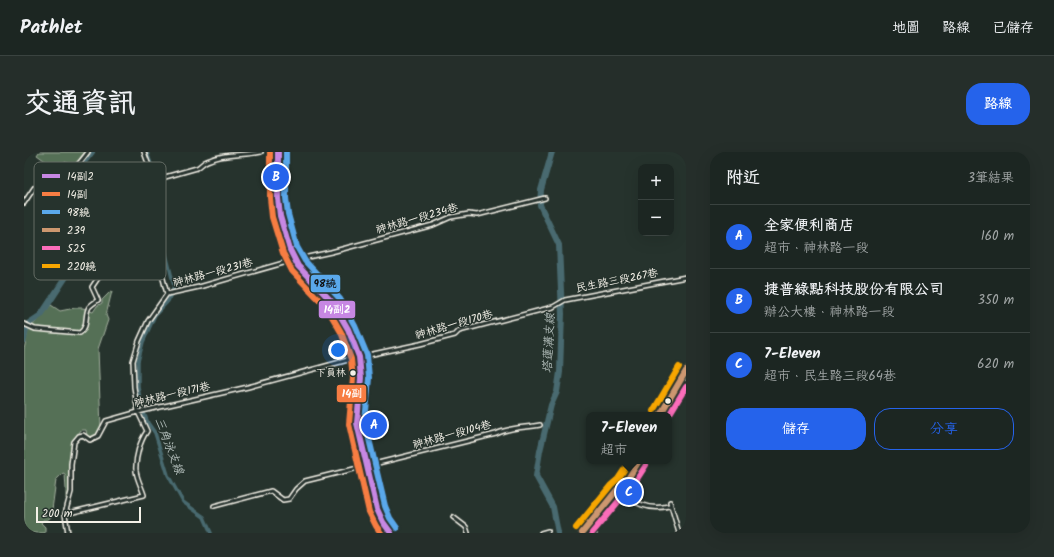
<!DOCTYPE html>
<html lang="zh-TW">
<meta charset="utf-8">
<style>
:root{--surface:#1c2622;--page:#252e2a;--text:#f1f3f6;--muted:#a0a5a5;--line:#3a4340;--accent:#2563eb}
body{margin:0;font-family:Kalam,"LXGW WenKai TC",sans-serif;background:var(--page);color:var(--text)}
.controls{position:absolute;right:12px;top:12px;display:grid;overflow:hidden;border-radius:8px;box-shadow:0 4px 16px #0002}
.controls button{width:36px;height:36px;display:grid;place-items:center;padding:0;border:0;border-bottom:1px solid var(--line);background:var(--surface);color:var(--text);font:20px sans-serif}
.scale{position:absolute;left:12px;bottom:10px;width:105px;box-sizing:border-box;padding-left:4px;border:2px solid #f4f1e8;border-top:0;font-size:11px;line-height:14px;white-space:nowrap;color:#f4f1e8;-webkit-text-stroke:3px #26332d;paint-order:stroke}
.you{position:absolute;left:314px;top:198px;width:14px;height:14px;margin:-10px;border:3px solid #fff;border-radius:50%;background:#1a73e8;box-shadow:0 0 0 6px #1a73e833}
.badge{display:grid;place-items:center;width:26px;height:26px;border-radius:50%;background:var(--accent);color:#fff;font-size:13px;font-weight:700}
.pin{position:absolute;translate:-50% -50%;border:2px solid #fff;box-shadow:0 1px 4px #0006}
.popup{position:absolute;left:562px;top:260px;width:86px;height:52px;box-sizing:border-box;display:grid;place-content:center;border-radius:8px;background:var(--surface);filter:drop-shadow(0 1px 3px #0005);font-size:13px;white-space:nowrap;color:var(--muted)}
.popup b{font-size:15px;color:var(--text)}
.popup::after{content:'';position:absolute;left:50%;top:100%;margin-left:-8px;border:8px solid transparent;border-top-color:var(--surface)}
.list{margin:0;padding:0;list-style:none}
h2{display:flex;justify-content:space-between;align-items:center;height:52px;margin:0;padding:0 16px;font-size:17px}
h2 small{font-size:13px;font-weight:400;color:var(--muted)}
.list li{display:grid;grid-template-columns:26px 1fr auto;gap:12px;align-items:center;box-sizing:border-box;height:64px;padding:0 16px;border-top:1px solid var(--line)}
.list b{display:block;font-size:15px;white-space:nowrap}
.list p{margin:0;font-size:13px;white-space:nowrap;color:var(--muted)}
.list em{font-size:13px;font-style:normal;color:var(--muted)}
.actions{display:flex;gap:8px;padding:12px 16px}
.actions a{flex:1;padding:9px 0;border:1px solid var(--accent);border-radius:16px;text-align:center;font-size:14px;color:var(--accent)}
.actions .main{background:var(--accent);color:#fff}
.map{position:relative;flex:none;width:662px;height:381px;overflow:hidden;border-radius:16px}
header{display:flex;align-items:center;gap:24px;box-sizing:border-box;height:56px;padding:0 20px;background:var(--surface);border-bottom:1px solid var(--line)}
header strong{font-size:19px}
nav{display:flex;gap:22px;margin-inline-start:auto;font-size:14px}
.intro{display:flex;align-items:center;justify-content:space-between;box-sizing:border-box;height:96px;padding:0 24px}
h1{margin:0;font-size:28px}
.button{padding:10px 18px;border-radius:16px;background:var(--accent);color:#fff;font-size:14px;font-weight:700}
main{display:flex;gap:24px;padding:0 24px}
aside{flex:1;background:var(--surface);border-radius:16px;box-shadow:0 4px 16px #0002}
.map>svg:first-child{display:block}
.green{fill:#557056;stroke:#a4b09f}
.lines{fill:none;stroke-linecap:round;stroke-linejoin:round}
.canal{stroke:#496a6f;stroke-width:3.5}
.river{stroke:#496a6f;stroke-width:6}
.street-casing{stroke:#f4f1e8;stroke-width:6}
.secondary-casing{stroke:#f4f1e8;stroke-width:7}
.primary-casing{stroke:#f4f1e8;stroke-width:8}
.street{stroke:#26332d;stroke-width:3}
.secondary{stroke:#26332d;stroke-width:4}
.primary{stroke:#26332d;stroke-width:4.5}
.bus-1-casing{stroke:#26332d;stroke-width:9}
.bus-2-casing{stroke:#26332d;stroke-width:9}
.bus-3-casing{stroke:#26332d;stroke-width:9}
.bus-4-casing{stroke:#26332d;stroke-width:9}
.bus-5-casing{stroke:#26332d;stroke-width:9}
.bus-6-casing{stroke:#26332d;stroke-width:9}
.bus-1{stroke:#c787e3;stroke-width:6}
.bus-2{stroke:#f77d43;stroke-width:6}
.bus-3{stroke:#5aa8eb;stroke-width:6}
.bus-4{stroke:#cd976f;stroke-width:6}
.bus-5{stroke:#fb6dba;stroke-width:6}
.bus-6{stroke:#f7a600;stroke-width:6}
.bus-dot{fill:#f4f1e8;stroke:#26332d;stroke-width:1.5}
.labels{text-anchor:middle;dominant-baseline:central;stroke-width:3;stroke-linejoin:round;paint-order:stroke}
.bus-label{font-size:10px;fill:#f4f1e8;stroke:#26332d;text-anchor:end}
.street-label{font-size:11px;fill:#f4f1e8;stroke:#26332d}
.water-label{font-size:12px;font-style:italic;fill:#b0bbb8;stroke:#26332d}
.key{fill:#26332d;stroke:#646c65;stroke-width:1}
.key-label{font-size:11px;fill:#f4f1e8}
.line-badge{stroke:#26332d;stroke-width:1.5}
.badge-label{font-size:11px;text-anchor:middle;font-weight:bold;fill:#fff}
.pale-badge-label{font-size:11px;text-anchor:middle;font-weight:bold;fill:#111}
</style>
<header>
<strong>Pathlet</strong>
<nav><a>地圖</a><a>路線</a><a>已儲存</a></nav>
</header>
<div class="intro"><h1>交通資訊</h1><a class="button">路線</a></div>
<main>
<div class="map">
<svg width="662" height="381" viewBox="0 0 662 381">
<rect width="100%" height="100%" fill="#26332d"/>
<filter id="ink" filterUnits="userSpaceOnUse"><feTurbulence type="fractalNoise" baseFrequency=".025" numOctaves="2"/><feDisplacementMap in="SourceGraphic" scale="8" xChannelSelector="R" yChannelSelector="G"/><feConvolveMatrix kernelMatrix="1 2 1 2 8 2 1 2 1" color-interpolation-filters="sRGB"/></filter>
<g filter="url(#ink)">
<path class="green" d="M 15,0 L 61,0 L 50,13 L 41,10 L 35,19 L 13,3 Z
M 88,139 L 82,163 L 84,168 L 74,197 L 77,277 L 74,283 L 68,286 L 63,284 L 62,278 L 57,278 L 50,288 L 47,300 L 45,323 L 47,333 L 46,341 L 44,347 L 42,347 L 42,337 L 41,322 L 39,321 L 32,328 L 27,365 L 23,368 L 19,368 L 17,371 L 21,375 L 21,381 L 0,381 L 0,198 L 4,178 L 27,153 L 36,159 L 51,156 L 59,156 L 69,160 L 73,154 L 78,151 L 78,148 L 86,140 Z"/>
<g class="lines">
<path class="canal" d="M 123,0 L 131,24 L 125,47 L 126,58 L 136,78 L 150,134 L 144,149 L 131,163 L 119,190 L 114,209 L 114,234 L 117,254 L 124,271 L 131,281 L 144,323 L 159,350 L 180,365 L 187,381"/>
<path class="river" d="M 528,0 L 517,38 L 516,53 L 535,93 L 538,162 L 536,220 L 533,240 L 527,253 L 516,299 L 512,324 L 529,355 L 534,381
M 0,188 L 2,177 L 5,171 L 17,163 L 53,108 L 56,99 L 45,71 C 47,64 51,60 50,53 C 49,48 45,46 45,41 C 45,26 59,12 68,0"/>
<g class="street-casing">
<path id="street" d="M 120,0 L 128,22 L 122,42 L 123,57 L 130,72 L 134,107 L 143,142
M 127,27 L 134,27 L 173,16 C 177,14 179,10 183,9 C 200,1 219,4 237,0
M 0,51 L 10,36 L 38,54 L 41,53 C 41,49 40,45 40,40 C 42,24 55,13 64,0
M 0,172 L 11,177 L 56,181 C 65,174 60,163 65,155 C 67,153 71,150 74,148 L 68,135 L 80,117 L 82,102 L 79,88 L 82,80 L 80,37 L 124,35
M 593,338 C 611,351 623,359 645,354
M 646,350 L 655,381
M 190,354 L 247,339 L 259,348 L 265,347 L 272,337 L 281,329 L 472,282 C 486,275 501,276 516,273
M 41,362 L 120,343 C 118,336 113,327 112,319 C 111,306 116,289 123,279 L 114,260 L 110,235 L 109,209 L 115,189 L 124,169 L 143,142 L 175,135 L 270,108 L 307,100 L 409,73 L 427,65 L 445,62 L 453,63 L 521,46
M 429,365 L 442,375 L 444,381
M 566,371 L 571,381
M 44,381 L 41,362 L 47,340 L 47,312 L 50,290 L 55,284 L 59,283 L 66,288 L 74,284 L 82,269 L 114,260 L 224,235 L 335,205 L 396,192 L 431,183 L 435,179 L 529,155 L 541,148 L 662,125
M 517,381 L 524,379"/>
</g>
<g class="secondary-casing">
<path id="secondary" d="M 254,0 L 254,46 L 256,64 L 266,98 L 274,114 L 309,151 L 324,177 L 335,205 L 337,226 L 333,271 L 344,314 L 353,357 L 359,370 L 367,381"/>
</g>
<g class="primary-casing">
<path id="primary" d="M 636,263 L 662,219
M 643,263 L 662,231
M 593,338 L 595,329 L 608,309
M 558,381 L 593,338 L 600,333 L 615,309"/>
</g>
<use href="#street" class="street"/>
<use href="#secondary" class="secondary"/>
<use href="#primary" class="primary"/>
<g class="bus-1-casing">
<path id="bus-1" d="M 254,0 L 254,46 L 256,64 L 266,98 L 274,114 L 309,151 L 324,177 L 335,205 L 337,226 L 333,271 L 353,357 L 359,370 L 367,381"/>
</g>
<g class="bus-2-casing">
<path id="bus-2" d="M 246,0 L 246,46 L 248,65 L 259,101 L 268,119 L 303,156 L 317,180 L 327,207 L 329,226 L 325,272 L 345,360 L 352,374 L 357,381"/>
</g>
<g class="bus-3-casing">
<path id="bus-3" d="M 262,0 L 262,46 L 264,62 L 273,95 L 281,109 L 316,147 L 331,174 L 343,203 L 345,226 L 341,270 L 361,354 L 366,366 L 373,376"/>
</g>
<g class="bus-4-casing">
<path id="bus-4" d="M 636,263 L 662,219
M 558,381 L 593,338 L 600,333 L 615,309"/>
</g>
<g class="bus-5-casing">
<path id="bus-5" d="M 645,263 L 662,235
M 568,381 L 599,344 L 606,338 L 622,313"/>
</g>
<g class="bus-6-casing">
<path id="bus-6" d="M 629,259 L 655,215
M 552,376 L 587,333 L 594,327 L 606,309"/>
</g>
<use href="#bus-1" class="bus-1"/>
<use href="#bus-2" class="bus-2"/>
<use href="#bus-3" class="bus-3"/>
<use href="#bus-4" class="bus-4"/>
<use href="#bus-5" class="bus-5"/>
<use href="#bus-6" class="bus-6"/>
</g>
</g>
<g class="bus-dot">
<circle cx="329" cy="221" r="3.5"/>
<circle cx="644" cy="249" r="3.5"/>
</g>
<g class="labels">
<g class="bus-label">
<text x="322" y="221">下員林</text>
</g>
<g class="street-label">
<text transform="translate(393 67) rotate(-16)">神林路一段234巷</text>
<text transform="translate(189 121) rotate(-15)">神林路一段231巷</text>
<text transform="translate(593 129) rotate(-11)">民生路三段267巷</text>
<text transform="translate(430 173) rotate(-16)">神林路一段170巷</text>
<text transform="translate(148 243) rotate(-13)">神林路一段171巷</text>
<text transform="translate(428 283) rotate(-15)">神林路一段104巷</text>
</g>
<g class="water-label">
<text transform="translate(525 191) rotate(-87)">塔蓮溝支線</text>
<text transform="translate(145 294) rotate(69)">三角泳支線</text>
</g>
</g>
<rect x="10" y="10" width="132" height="118" rx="6" class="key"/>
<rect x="18" y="22" width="18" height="4" fill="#c787e3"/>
<rect x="18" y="40" width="18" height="4" fill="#f77d43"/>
<rect x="18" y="58" width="18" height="4" fill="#5aa8eb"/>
<rect x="18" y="76" width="18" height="4" fill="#cd976f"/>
<rect x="18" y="94" width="18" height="4" fill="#fb6dba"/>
<rect x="18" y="112" width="18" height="4" fill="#f7a600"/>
<g class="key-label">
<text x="43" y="28">14副2</text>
<text x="43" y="46">14副</text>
<text x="43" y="64">98繞</text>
<text x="43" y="82">239</text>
<text x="43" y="100">525</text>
<text x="43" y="118">220繞</text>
</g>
<g class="line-badge">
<rect x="286" y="122" width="31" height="19" rx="4" fill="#5aa8eb"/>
<rect x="294" y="148" width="38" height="19" rx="4" fill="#c787e3"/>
<rect x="312" y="232" width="31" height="19" rx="4" fill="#f77d43"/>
</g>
<g class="badge-label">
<text x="313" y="161">14副2</text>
<text x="328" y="245">14副</text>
</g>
<g class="pale-badge-label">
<text x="301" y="135">98繞</text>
</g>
</svg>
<div class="controls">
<button>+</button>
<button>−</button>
</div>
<div class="scale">200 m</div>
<div class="you"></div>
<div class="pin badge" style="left:350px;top:273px">A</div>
<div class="pin badge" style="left:252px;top:25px">B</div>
<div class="pin badge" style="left:605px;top:340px">C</div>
<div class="popup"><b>7-Eleven</b>超市</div>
</div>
<aside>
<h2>附近<small>3筆結果</small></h2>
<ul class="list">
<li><span class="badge">A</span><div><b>全家便利商店</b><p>超市 · 神林路一段</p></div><em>160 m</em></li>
<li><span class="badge">B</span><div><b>捷普綠點科技股份有限公司</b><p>辦公大樓 · 神林路一段</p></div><em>350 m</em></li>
<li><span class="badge">C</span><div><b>7-Eleven</b><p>超市 · 民生路三段64巷</p></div><em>620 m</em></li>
</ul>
<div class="actions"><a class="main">儲存</a><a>分享</a></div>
</aside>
</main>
